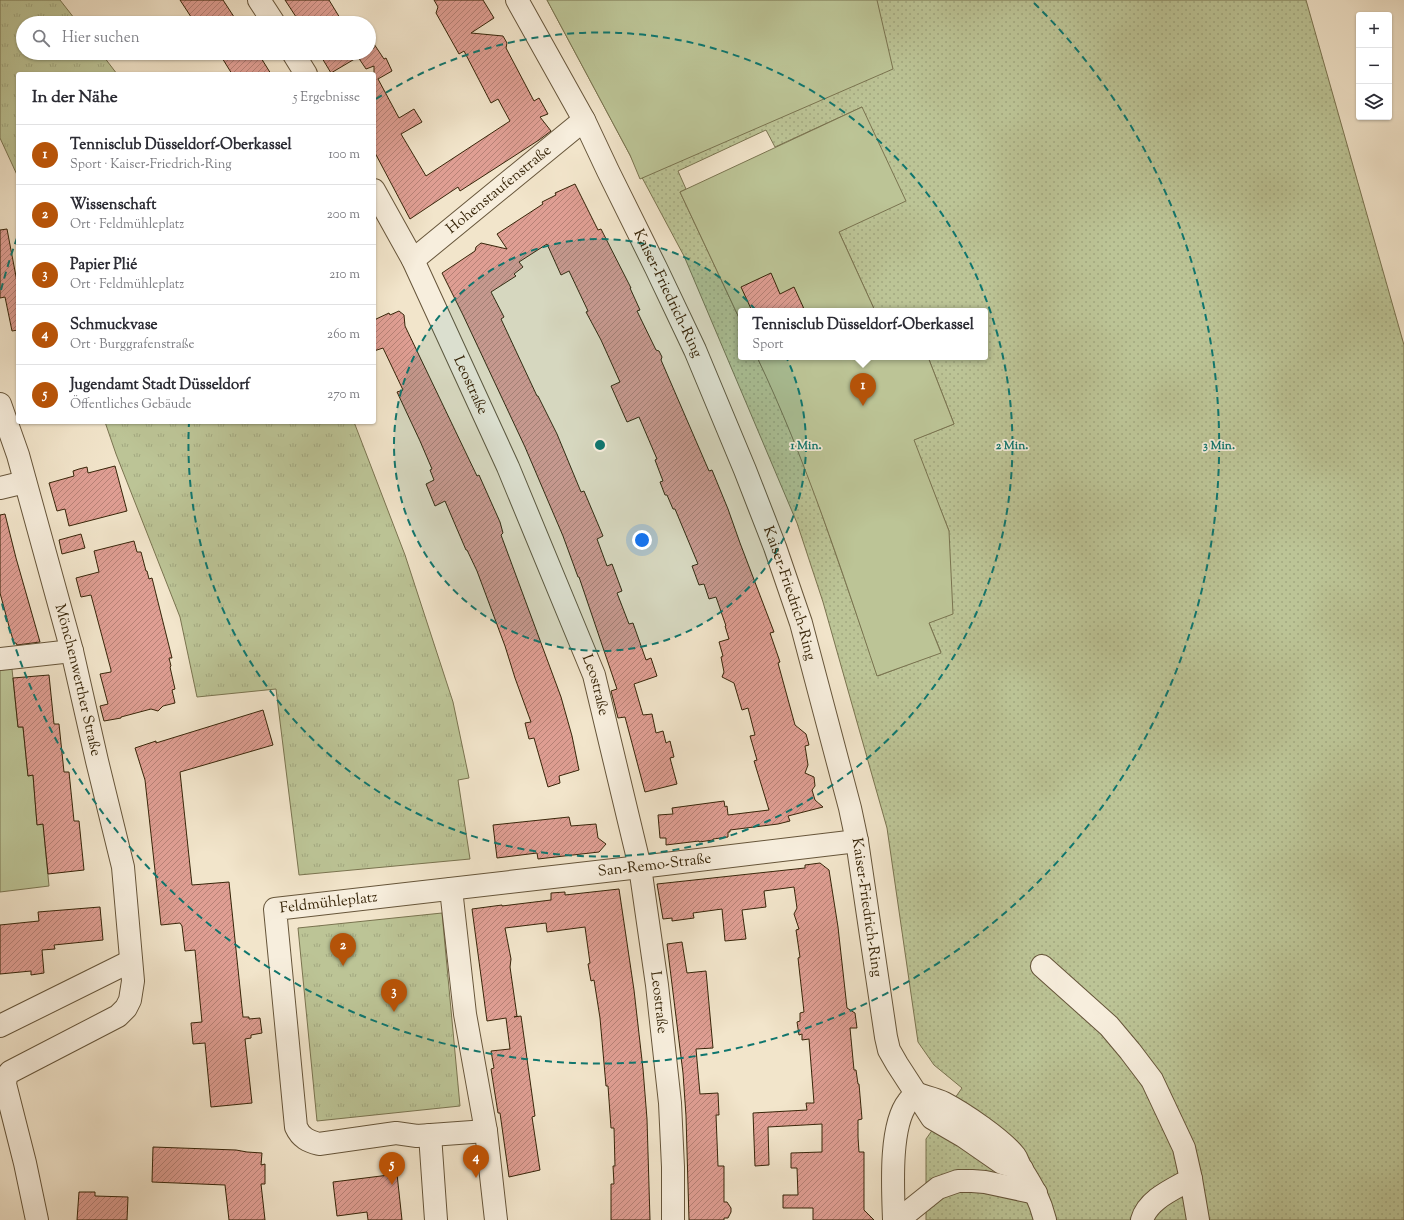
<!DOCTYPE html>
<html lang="de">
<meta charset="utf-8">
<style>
:root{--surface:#fff;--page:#f2f2f3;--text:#2b2b33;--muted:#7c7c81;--line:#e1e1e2;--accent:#b45309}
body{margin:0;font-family:"Sorts Mill Goudy",serif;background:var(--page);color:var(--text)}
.controls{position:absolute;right:12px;top:12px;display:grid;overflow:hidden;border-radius:4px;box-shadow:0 1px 3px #0004}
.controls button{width:36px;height:36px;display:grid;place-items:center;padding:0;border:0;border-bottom:1px solid var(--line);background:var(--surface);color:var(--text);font:20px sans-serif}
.you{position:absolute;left:642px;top:540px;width:14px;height:14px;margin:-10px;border:3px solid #fff;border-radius:50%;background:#1a73e8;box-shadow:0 0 0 6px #1a73e833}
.badge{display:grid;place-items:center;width:26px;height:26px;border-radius:50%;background:var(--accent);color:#fff;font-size:13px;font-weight:700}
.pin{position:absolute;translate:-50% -33px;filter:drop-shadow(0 1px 2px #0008)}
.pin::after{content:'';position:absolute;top:21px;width:14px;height:12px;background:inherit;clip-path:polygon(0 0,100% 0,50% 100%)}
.popup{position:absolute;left:738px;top:308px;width:250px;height:52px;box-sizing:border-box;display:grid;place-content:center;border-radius:4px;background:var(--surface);filter:drop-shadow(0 1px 3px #0005);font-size:13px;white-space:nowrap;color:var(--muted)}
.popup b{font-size:15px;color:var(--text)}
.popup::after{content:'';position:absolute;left:50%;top:100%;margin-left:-8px;border:8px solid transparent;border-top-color:var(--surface)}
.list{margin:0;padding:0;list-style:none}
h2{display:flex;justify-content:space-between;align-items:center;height:52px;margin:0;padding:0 16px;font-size:17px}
h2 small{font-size:13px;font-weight:400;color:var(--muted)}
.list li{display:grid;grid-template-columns:26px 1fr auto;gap:12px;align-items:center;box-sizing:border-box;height:60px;padding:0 16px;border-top:1px solid var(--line)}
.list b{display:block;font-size:15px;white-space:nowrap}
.list p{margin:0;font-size:13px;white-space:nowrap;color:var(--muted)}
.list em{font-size:13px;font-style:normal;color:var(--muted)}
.icon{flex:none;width:22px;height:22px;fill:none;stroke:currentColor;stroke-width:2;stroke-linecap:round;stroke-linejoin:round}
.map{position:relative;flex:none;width:1404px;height:1220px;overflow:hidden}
.search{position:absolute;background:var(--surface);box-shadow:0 1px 3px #0004;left:16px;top:16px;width:360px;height:44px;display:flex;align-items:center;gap:10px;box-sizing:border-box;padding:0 14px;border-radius:22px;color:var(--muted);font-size:15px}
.panel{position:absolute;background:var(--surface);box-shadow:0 1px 3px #0004;left:16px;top:72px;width:360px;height:352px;border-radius:4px}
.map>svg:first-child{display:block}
.grass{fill:url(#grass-dots);stroke:#7a7450;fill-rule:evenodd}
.park{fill:url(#park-tufts);stroke:#7a7450}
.garden{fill:#bcc496;stroke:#7a7450}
.building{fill:url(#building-hatch);stroke:#372509}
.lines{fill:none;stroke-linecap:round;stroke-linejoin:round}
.minor-casing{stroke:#66553a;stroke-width:24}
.minor{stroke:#f7eedd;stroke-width:22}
.ring{fill:none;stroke:#0f766e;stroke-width:2;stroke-dasharray:7 5}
.labels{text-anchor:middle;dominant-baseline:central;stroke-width:3.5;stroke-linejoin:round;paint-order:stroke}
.street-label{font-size:15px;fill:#372509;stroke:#f7eedd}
.centre{fill:#0f766e;stroke:#f7eedd;stroke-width:2}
.ring-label{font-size:12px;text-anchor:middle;font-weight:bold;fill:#0f766e;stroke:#f7eedd;stroke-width:3.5;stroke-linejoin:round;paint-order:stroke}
</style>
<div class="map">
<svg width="1404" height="1220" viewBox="0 0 1404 1220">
<defs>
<pattern id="grass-dots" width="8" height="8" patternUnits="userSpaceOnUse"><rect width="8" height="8" fill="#bcc496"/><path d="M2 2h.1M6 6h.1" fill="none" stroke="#a2a880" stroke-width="1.8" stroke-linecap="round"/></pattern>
<pattern id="park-tufts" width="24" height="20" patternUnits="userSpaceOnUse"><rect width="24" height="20" fill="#bcc496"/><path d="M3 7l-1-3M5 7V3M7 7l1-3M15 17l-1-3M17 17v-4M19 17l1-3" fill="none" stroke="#a2a880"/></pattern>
<pattern id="building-hatch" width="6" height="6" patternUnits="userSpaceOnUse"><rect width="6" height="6" fill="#df9e93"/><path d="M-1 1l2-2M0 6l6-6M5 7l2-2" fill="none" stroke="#b68176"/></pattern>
</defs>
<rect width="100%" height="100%" fill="#f2e5cb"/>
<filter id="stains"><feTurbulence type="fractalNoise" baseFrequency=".005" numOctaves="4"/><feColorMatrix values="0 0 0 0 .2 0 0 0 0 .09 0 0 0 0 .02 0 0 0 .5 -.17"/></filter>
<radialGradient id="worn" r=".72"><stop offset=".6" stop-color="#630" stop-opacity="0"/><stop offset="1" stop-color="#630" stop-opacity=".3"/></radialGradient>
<path class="grass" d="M 547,0 L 1306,0 L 1404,345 L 1404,1220 L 926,1220 L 926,1139 L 962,1088 L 934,1065 L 918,1042 L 887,828 L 823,602 L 797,523 L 684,256 ZM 862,107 L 839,232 L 875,311 L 985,311 L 985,357 L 928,357 L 954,424 L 913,440 L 949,531 L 929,623 L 941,652 L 878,676 L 808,474 L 772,388 L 757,357 L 741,357 L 741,322 L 680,192 L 686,189 L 678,171 L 766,130 L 775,147 Z"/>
<path class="park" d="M 0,0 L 60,0 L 78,23 L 23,23 L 23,53 L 101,53 L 117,74 L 18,74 L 18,177 L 0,138 Z
M 105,422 L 354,422 L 405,555 L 453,702 L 469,778 L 458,780 L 470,859 L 299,875 L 276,689 L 197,697 L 180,617 L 116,454 Z
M 442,913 L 460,1106 L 317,1121 L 298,928 Z"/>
<path class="garden" d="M 547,0 L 877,0 L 893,69 L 640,179 L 630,155 Z
M 862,107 L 906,201 L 839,232 L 875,311 L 741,311 L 741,322 L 680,192 Z
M 757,357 L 928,357 L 954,424 L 914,440 L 949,531 L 953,614 L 929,623 L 941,653 L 877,676 C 841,568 806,460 757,357 Z
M 12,669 L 18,727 L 23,727 L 28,776 L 33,775 L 37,824 L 43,824 L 49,886 L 0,892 L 0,670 Z"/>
<path class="building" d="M 180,0 L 223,0 L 238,23 L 195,23 Z
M 285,0 L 329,0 L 343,23 L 300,23 Z
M 434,0 L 483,0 L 494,18 L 471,33 L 503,36 L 507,43 L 506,48 L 534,101 L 539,98 L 548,114 L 540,117 L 551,131 L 539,140 L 460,191 L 458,187 L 410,219 L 374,151 L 374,66 L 366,69 L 358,57 L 331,73 L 319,53 L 369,53 L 369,51 L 374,48 L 374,44 L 384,59 L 386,58 L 392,71 L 378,79 L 399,118 L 414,109 L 422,122 L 401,134 L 426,176 L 510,121 L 498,99 L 491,103 L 464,51 L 459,54 L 436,13 L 438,7 Z
M 219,53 L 258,53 L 271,74 L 232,74 Z
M 575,184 L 598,230 L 601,229 L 631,288 L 630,288 L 640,310 L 637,311 L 656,350 L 659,351 L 662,357 L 661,360 L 709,471 L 712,470 L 728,509 L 740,543 L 774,632 L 770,633 L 780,662 L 778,663 L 795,725 L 806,734 L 809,745 L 805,746 L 808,765 L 805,773 L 814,777 L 815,786 L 812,790 L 815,800 L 823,807 L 788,816 L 790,821 L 778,824 L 730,830 L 730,832 L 728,832 L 728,837 L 713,839 L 713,840 L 699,842 L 699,841 L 666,845 L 666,838 L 660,838 L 658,815 L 673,814 L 672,808 L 724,801 L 725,807 L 727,806 L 728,815 L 769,810 L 754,761 L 757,760 L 750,736 L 755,735 L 748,708 L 742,710 L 734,683 L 722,677 L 724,672 L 721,657 L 723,656 L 719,642 L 729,639 L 725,626 L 726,626 L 716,597 L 709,599 L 704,584 L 699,585 L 692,566 L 698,564 L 675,509 L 673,509 L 667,495 L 665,495 L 660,482 L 663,481 L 655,460 L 657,459 L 639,417 L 627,422 L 611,386 L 620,382 L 601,340 L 586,312 L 588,311 L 569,271 L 561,275 L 547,244 L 519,262 L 523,267 L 514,274 L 516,276 L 491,292 L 504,317 L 501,319 L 537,396 L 538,396 L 557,434 L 581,492 L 584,491 L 603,536 L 597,539 L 607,566 L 612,564 L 622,591 L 617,593 L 629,624 L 633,623 L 646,660 L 651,658 L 657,676 L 634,684 L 643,715 L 652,714 L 656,733 L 663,731 L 666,743 L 670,741 L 674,757 L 670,758 L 677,784 L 645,792 L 625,717 L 618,718 L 611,691 L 617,689 L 579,577 L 578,577 L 563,536 L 525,447 L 463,315 L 442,273 L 475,251 L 476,247 L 481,243 L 507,249 L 497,234 L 543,204 L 542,202 L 556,195 L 555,193 Z
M 7,229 L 18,287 L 18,330 L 12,331 L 5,297 L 0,298 L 0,230 Z
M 771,273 L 780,294 L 794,287 L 805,311 L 752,311 L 741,287 Z
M 399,311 L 404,315 L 405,326 L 477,476 L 479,475 L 500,522 L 503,533 L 501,535 L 561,697 L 572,736 L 579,770 L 559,776 L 560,783 L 548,787 L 534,738 L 529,739 L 525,723 L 531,722 L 515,678 L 505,646 L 477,571 L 467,550 L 466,550 L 445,501 L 435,506 L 426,484 L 434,480 L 430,470 L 432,469 L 420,441 L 397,392 L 403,390 L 383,348 L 374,351 L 374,320 L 389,313 L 390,315 Z
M 115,466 L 127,511 L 69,526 L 65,509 L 57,511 L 49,483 L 74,476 L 73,471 L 79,469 L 87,467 L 88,473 Z
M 5,514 L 16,558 L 40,642 L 17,645 L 16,643 L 14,643 L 10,630 L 0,593 L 0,515 Z
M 81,534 L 85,548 L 62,554 L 59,540 Z
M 134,541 L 137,552 L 141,552 L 146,571 L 147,571 L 149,579 L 152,578 L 172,658 L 169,658 L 171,666 L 170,667 L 175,689 L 172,690 L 175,703 L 163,706 L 158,711 L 151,709 L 121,717 L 121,718 L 104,721 L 100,706 L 108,704 L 100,674 L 111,672 L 111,670 L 91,595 L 81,597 L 76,578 L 99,572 L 94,551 Z
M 49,675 L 54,724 L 59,724 L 64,772 L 69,772 L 74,821 L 79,821 L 84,870 L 48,874 L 43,824 L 37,825 L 33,775 L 28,776 L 23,727 L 18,727 L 13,678 Z
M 263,710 L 273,745 L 180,772 L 192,885 L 229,882 L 243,1017 L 249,1017 L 249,1019 L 260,1018 L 262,1033 L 251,1035 L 251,1038 L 245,1039 L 252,1103 L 211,1107 L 205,1043 L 193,1044 L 191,1023 L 202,1022 L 195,950 L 185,951 L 182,926 L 180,923 L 161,925 L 145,780 L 135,748 L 156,741 L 156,743 Z
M 569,817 L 571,826 L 596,824 L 598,838 L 606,844 L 599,852 L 538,859 L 537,853 L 497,858 L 493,825 Z
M 820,863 L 829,870 L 838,927 L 847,1008 L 855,1013 L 857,1028 L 850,1028 L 854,1070 L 856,1070 L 858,1084 L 859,1084 L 862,1119 L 858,1120 L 858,1137 L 859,1152 L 864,1152 L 864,1210 L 874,1220 L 813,1220 L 813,1208 L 783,1208 L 783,1195 L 798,1195 L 797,1168 L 791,1168 L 791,1153 L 822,1152 L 822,1124 L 768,1127 L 769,1165 L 755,1166 L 753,1113 L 807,1110 L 806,1103 L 814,1103 L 809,1039 L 802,1040 L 802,1034 L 799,1035 L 797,1022 L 800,1021 L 800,1013 L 804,1012 L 798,958 L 800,957 L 796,930 L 799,929 L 794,914 L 797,908 L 794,887 L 764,891 L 766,907 L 742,910 L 746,939 L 725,941 L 722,909 L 693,913 L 694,918 L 672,921 L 672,918 L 663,919 L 657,884 L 805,868 L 805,865 Z
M 619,889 L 634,990 L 643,1069 L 647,1119 L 650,1220 L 611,1220 L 611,1184 L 614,1184 L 613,1166 L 615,1166 L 614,1128 L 611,1128 L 608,1086 L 606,1086 L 600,1018 L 594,980 L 591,981 L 588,964 L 590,963 L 585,927 L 547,932 L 546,923 L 505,928 L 511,959 L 510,967 L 517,1016 L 514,1017 L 521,1016 L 535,1116 L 532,1117 L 540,1170 L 509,1177 L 500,1113 L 498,1113 L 491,1069 L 494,1068 L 491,1051 L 510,1049 L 506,1018 L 487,1021 L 472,909 L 502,905 L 502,906 L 551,900 L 551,893 L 565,892 L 565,895 Z
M 100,907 L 103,940 L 54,945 L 55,949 L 42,950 L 44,973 L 31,975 L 31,971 L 0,974 L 0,925 L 39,921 L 38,912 Z
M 682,942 L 687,973 L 706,971 L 713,1048 L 696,1049 L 700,1094 L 718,1093 L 719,1115 L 716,1115 L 718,1166 L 724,1166 L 724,1202 L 727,1202 L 731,1208 L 731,1212 L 728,1218 L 724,1218 L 724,1220 L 689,1220 L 686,1116 L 683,1073 L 667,944 Z
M 153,1147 L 236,1150 L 247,1152 L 262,1153 L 261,1165 L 265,1164 L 265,1184 L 261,1184 L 265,1220 L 229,1220 L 225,1185 L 152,1182 Z
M 397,1174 L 402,1220 L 368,1220 L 367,1212 L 337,1216 L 333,1182 Z
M 79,1192 L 95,1192 L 95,1196 L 128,1197 L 127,1220 L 77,1220 Z"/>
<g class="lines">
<g class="minor-casing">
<g id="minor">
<path d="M 259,0 L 274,23"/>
<path id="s1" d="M 517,0 L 584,120 L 608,171 L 656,268 L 695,350 L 745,470 L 775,547 L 801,623 L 850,808 L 857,841 L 886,1037 L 889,1050 L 897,1064 L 932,1118 L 963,1136 L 1002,1163 L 1022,1169"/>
<path d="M 293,53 L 306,74"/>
<path id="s2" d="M 374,190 L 413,260 L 508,467 L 594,675 L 640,867 L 657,985 L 670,1103 L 673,1167 L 673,1220"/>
<path id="s3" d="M 413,260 L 584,120"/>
<path id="s4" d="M 0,404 L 18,455 L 72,651 L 97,761 L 123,867 L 133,981 L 130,1000 L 126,1008 L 118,1016 L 10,1072 L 6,1077 L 5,1084 L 25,1163 L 37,1220"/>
<path d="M 0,488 L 25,482"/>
<path d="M 0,659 L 72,651"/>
<path d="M 451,889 L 465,1014 L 486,1131 L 496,1220"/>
<path d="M 1042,966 L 1109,1026 L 1130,1051 L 1152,1080 L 1184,1148 L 1191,1179 L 1198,1220"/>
<path d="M 0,1026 L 131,961"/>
<path d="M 917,1094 C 926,1097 936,1099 944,1103 C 963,1113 1002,1139 1015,1156 C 1018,1160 1019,1166 1022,1170 C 1033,1187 1040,1200 1045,1220"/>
<path id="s5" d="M 486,1131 L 417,1136 L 396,1133 L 319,1144 C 308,1141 301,1138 296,1127 L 275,909 L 640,867 L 857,841"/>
<path d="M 430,1135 L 436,1220"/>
<path d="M 894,1220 C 893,1190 889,1126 908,1102 C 910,1099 914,1096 917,1094"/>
<path d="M 898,1220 L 938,1188 L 958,1181 L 972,1181 L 985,1182 L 1036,1193"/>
<path d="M 1142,1220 C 1148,1199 1174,1189 1191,1179"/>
</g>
</g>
<use href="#minor" class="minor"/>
</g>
<circle cx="600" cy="445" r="206" fill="#0f766e" fill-opacity=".12"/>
<g class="ring">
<circle cx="600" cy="445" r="206"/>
<path d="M376 99A412 412 0 1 1 189 423"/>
<path d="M1 290A619 619 0 0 1 17 238M1034 3A619 619 0 1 1 1 600"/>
</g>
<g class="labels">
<g class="street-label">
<text stroke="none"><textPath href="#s3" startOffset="111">Hohenstaufenstraße</textPath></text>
<text stroke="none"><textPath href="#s1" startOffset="330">Kaiser-Friedrich-Ring</textPath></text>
<text stroke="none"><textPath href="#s2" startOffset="218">Leostraße</textPath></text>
<text stroke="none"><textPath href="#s1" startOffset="654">Kaiser-Friedrich-Ring</textPath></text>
<text stroke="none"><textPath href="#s4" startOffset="287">Mönchenwerther Straße</textPath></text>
<text stroke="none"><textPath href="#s2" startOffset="543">Leostraße</textPath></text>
<text stroke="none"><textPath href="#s5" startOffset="799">San-Remo-Straße</textPath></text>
<text stroke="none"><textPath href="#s5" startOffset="471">Feldmühleplatz</textPath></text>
<text stroke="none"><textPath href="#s1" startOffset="978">Kaiser-Friedrich-Ring</textPath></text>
<text stroke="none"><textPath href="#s2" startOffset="867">Leostraße</textPath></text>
</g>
</g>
<circle cx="600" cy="445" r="6" class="centre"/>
<g class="ring-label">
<text x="806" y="449">1 Min.</text>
<text x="1012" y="449">2 Min.</text>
<text x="1219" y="449">3 Min.</text>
</g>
<rect width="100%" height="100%" filter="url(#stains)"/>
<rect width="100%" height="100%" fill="url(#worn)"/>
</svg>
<div class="controls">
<button>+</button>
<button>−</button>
<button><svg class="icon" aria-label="layers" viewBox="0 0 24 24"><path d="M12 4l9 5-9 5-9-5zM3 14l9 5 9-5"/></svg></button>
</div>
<div class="you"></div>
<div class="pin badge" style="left:863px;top:406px">1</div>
<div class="popup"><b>Tennisclub Düsseldorf-Oberkassel</b>Sport</div>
<div class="pin badge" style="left:343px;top:966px">2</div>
<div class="pin badge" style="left:394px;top:1012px">3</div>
<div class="pin badge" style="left:476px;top:1178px">4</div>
<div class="pin badge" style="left:392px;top:1185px">5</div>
<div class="search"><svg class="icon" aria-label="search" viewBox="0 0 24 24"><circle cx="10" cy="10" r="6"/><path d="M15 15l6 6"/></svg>Hier suchen</div>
<section class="panel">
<h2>In der Nähe<small>5 Ergebnisse</small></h2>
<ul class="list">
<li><span class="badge">1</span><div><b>Tennisclub Düsseldorf-Oberkassel</b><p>Sport · Kaiser-Friedrich-Ring</p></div><em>100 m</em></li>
<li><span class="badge">2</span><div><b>Wissenschaft</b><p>Ort · Feldmühleplatz</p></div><em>200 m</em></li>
<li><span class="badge">3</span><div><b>Papier Plié</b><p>Ort · Feldmühleplatz</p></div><em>210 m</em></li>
<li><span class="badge">4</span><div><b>Schmuckvase</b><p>Ort · Burggrafenstraße</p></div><em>260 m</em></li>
<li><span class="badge">5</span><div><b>Jugendamt Stadt Düsseldorf</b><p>Öffentliches Gebäude</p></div><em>270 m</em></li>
</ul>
</section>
</div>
